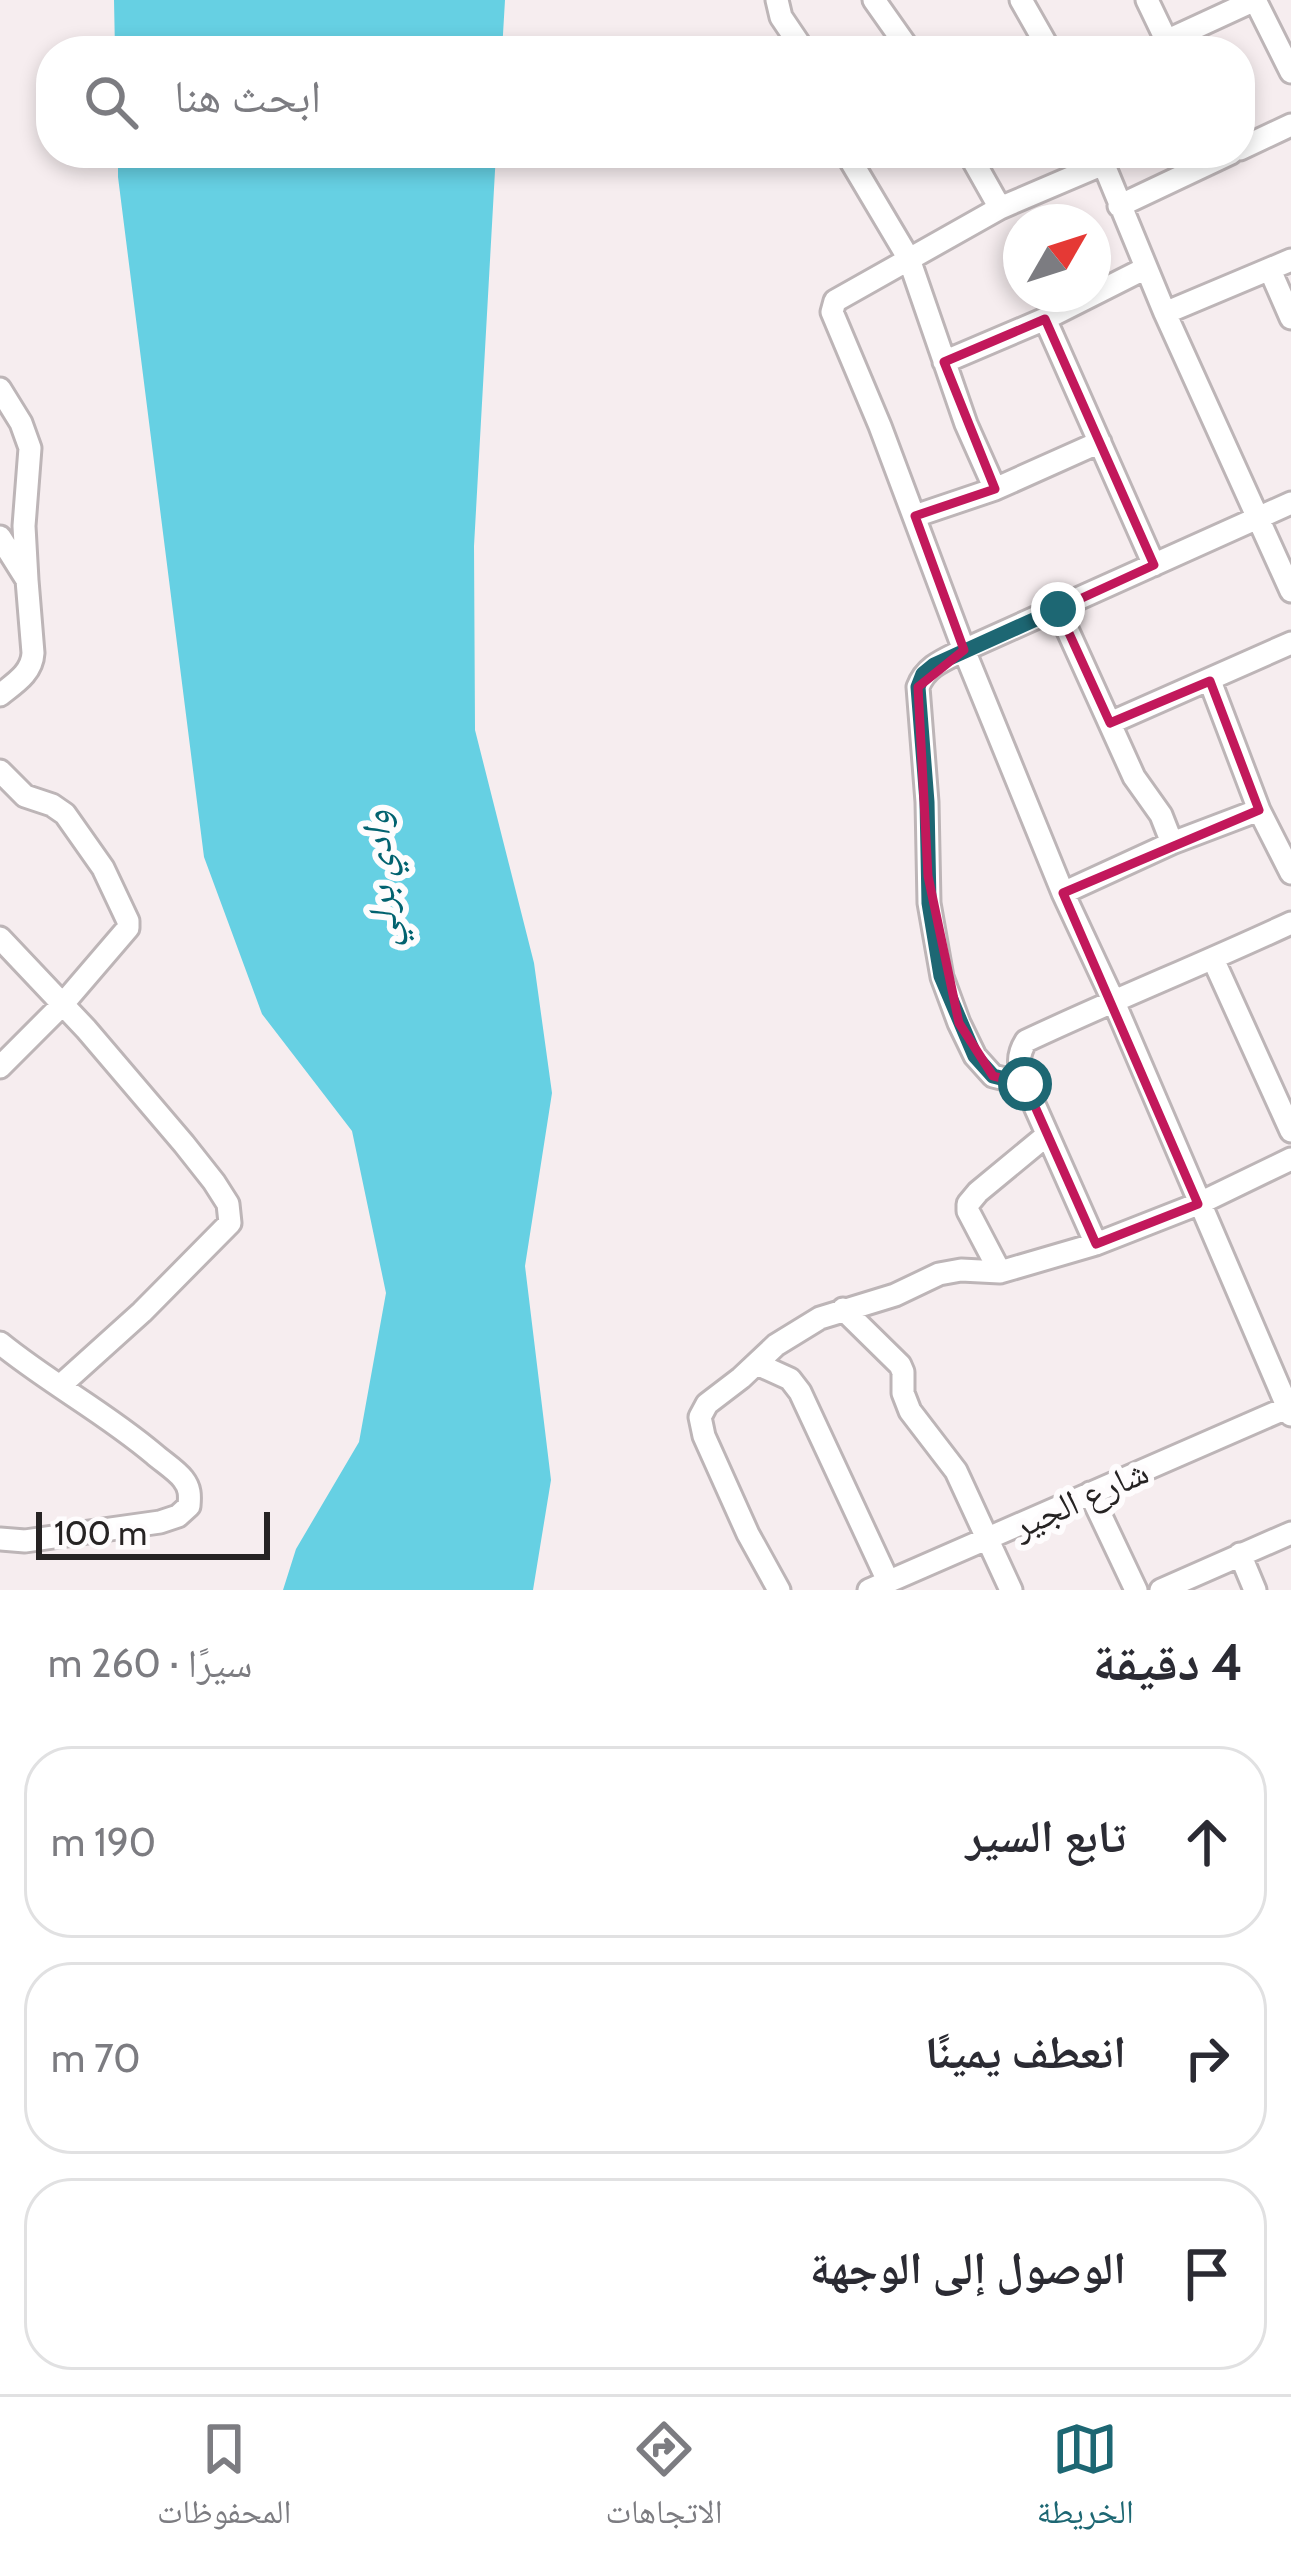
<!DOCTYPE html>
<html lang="ar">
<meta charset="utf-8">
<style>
:root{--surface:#fff;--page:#f2f2f3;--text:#2b2b33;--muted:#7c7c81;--line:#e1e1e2;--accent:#1d6773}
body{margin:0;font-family:Cabin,"Noto Naskh Arabic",sans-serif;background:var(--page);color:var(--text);direction:rtl}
.compass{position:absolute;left:1003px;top:204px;width:108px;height:108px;border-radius:50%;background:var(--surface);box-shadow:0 6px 18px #0003;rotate:51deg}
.scale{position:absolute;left:36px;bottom:30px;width:234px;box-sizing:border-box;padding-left:12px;border:6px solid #262323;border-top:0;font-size:33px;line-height:42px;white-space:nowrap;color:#262323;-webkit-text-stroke:9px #fefcfd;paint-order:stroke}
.stop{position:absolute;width:36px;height:36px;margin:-27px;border:9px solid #1d6773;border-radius:50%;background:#fff}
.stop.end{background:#1d6773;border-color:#fff;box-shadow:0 3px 12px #0008}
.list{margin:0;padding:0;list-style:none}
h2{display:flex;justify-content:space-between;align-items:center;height:156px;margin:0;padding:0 48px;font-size:51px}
h2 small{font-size:39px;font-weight:400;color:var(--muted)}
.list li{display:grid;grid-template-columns:78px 1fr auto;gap:36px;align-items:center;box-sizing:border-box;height:192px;margin:0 24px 24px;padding:0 24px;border:3px solid var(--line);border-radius:48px}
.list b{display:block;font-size:45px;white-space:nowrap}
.list em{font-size:39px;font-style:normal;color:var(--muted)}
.icon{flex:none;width:66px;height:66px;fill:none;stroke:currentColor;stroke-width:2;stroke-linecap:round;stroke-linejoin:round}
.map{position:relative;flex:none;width:1291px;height:1590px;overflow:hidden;direction:ltr}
.search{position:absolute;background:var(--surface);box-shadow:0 6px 18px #0003;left:36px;right:36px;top:36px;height:132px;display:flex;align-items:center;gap:30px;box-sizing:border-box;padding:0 42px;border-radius:48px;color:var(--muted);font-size:45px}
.sheet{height:804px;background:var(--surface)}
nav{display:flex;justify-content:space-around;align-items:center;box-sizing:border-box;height:168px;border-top:3px solid var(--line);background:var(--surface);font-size:33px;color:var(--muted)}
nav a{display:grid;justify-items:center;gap:6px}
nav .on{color:var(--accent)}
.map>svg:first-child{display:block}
.water{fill:#66d0e3}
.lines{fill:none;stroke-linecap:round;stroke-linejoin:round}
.minor-casing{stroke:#bdb5b7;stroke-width:27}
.minor{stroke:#fff;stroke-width:21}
.route{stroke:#1d6773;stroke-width:15}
.marked{fill:none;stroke:#c2185b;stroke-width:9;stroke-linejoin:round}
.labels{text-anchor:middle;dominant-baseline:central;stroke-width:12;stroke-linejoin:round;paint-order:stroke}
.street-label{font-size:36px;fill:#262323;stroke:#fefcfd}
.water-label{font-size:39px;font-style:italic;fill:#02626f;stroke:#fefcfd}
</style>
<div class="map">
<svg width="1291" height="1590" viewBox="0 0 1291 1590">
<rect width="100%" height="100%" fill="#f6edef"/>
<path class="water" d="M 114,0 L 505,0 L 502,51 L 115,51 Z
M 118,153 L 496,153 L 474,546 L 475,730 L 534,963 L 552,1093 L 525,1266 L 551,1480 L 533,1590 L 283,1590 L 296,1549 L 359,1442 L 386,1293 L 352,1131 L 262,1014 L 204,857 L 118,177 Z"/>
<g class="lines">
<g class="minor-casing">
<path id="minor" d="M 777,0 L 781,17 L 804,51
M 874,0 L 910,51
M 1021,0 L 1050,51
M 1147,0 L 1171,50
M 1255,0 L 1291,72
M 1166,41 L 1255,0
M 1240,149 L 1291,125
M 846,153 L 909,259 L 966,424 L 995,489
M 969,153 L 1000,208
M 1099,153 L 1165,313 L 1291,591
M 1103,164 L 1000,208 L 835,301 L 832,312 L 880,426 L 964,650 L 1063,893 L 1113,1000 L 1291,1415
M 1119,206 L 1231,153
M 1270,270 L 1291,318
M 1165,313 L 1291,260
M 1045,319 L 1154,565
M 944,362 L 1045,319 L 1146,268
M 0,389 L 21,423 L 30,448 L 24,526 L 27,580
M 915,516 L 995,489 L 1100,442
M 0,537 L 27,580 L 33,653 C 32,673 15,683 0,695
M 1058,609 L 1134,777 L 1161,815 L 1172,843
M 1210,681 L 1259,810 L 1291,873
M 1110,723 L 1291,643
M 0,771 L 25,796 L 52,805 L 65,814 L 103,868 L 128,921 L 128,928 L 62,1005 L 0,1067
M 1063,893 L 1172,843 L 1259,810
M 0,938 L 86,1029 L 184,1144 L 214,1182 L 228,1204 L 230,1223 L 142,1312 L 61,1385
M 1213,959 L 1291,1131
M 1025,1084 L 993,1076 L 975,1056 L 959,1023 L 942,977 L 929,903 L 927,802 L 918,687 C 926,666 944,660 964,650 L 1291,503
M 1096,1244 L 1025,1084 C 1019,1067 1016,1057 1026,1041 C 1113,1000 1203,964 1291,923
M 1000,1272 L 968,1211 L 968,1204 L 978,1192 L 1047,1135
M 843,1309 L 900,1365 L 903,1372 L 903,1393 L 910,1411 L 956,1471 L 1011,1590
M 0,1343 C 49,1383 106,1413 154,1454 C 163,1462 176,1470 183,1479 C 190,1488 190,1495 189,1506 L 178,1516 L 160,1522 L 25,1541 L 0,1539
M 757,1364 L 790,1379 L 800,1392 L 888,1581
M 1090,1493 L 1136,1590
M 1240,1554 L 1255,1590
M 779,1590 L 748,1534 L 704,1436 L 700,1417 L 707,1404 L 741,1378 L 776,1345 L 820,1318 L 895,1295 L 939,1274 L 961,1270 L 1000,1272 L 1096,1244 L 1198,1204 L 1291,1159
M 869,1590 L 1291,1406
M 1161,1590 L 1291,1533"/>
</g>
<use href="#minor" class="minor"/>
</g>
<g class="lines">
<path class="route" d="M 1025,1084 L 993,1076 L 975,1056 L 941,976 L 929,903 L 927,802 L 918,687 L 923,674 L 934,665 L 1058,609"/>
</g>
<path class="marked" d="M 1045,319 L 1154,565 L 1058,609 L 1110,723 L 1210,681 L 1259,810 L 1063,893 L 1198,1204 L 1096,1244 L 1025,1084 L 993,1076 L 959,1023 L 928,876 L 918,687 L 964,650 L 915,516 L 995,489 L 944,362 Z"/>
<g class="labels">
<g class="street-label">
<text transform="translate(1080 1498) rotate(-24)">شارع الجير</text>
</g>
<g class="water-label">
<text transform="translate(379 879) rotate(-94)">وادي برلي</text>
</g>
</g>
</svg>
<svg class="compass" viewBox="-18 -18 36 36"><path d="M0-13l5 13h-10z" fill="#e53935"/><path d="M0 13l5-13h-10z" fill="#7c7c81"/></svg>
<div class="scale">100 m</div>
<div class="stop" style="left:1025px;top:1084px"></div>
<div class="stop end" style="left:1058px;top:609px"></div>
<div class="search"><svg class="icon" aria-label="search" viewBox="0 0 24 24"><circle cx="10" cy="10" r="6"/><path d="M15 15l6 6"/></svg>ابحث هنا</div>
</div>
<section class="sheet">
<h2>4 دقيقة<small>سيرًا · 260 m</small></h2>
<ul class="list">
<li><svg class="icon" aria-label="ahead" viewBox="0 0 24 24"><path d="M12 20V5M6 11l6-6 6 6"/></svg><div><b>تابع السير</b></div><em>190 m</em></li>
<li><svg class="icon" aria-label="right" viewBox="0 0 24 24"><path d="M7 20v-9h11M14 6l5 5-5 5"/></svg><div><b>انعطف يمينًا</b></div><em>70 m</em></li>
<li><svg class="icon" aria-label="arrive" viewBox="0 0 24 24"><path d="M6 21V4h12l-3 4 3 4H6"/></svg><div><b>الوصول إلى الوجهة</b></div></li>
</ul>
</section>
<nav>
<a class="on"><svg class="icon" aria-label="map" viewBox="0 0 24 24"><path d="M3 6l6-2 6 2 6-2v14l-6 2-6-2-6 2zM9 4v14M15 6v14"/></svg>الخريطة</a>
<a><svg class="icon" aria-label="directions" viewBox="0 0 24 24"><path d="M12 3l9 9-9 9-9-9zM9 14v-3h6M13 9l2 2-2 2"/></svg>الاتجاهات</a>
<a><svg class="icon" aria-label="saved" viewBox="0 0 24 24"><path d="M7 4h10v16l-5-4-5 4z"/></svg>المحفوظات</a>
</nav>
